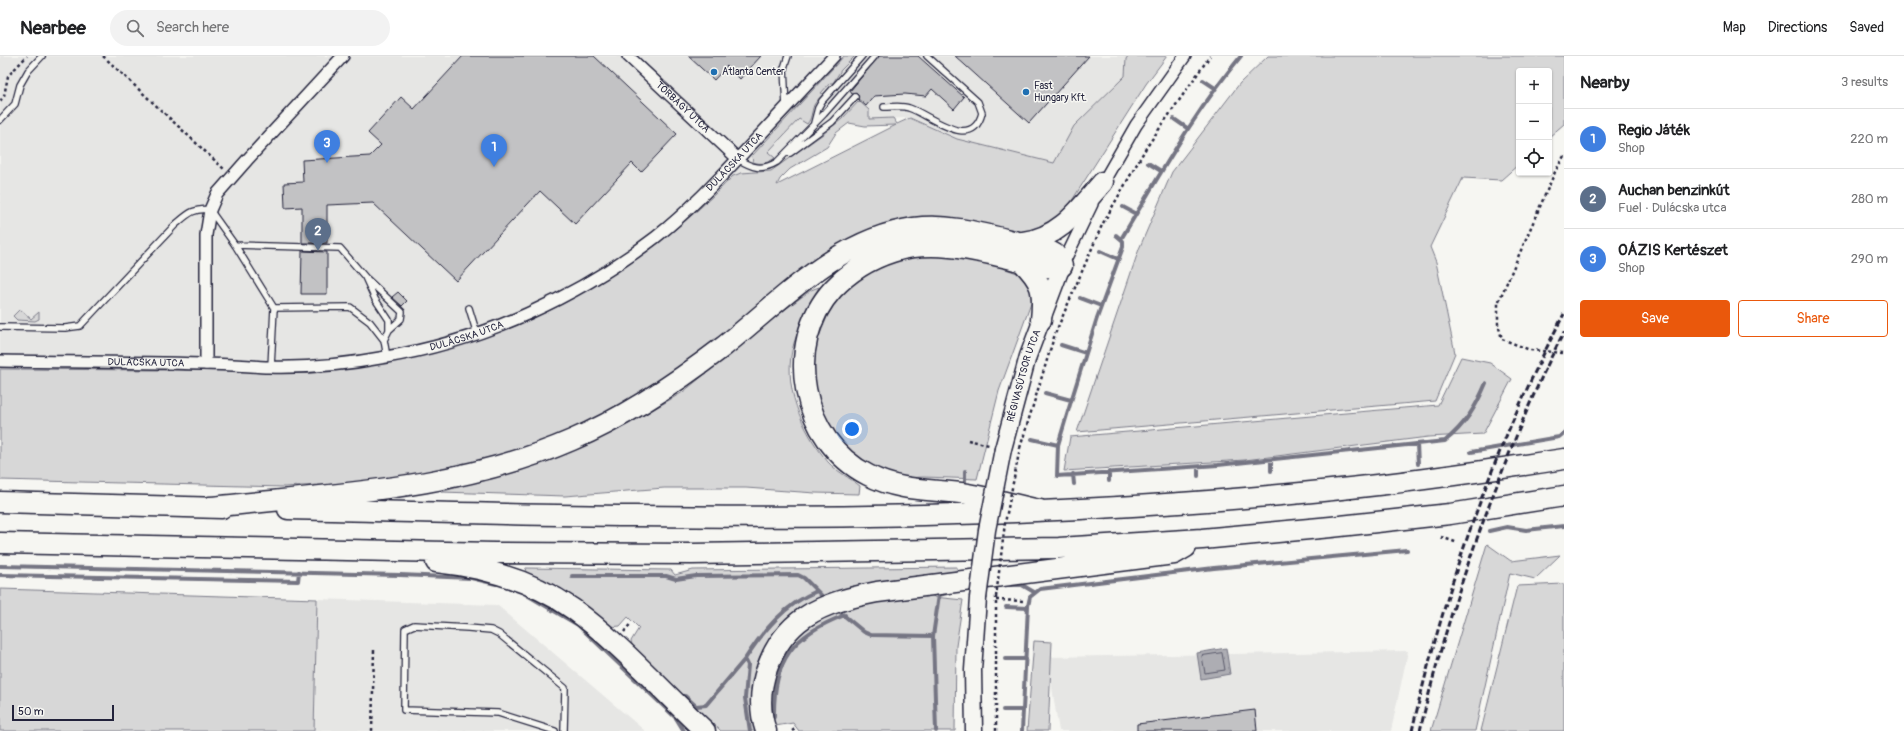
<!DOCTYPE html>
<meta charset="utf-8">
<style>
:root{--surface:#fff;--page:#f2f2f2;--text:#202124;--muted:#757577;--line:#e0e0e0;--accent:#ea580c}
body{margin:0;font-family:Pangolin,sans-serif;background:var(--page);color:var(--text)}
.controls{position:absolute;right:12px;top:12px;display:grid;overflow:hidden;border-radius:4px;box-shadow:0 1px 3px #0004}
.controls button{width:36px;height:36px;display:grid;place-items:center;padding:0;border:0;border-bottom:1px solid var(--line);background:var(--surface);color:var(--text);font:20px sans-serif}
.scale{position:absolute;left:12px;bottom:10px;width:102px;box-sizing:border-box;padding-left:4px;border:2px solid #22223b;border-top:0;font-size:11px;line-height:14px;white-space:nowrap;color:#22223b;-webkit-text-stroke:3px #f6f6f2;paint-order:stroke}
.you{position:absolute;left:852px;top:373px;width:14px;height:14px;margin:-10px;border:3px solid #fff;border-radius:50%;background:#1a73e8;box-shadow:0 0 0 6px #1a73e833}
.badge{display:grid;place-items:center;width:26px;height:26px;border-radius:50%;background:var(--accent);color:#fff;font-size:13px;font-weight:700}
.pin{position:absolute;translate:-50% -33px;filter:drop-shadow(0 1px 2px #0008)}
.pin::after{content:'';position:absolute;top:21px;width:14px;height:12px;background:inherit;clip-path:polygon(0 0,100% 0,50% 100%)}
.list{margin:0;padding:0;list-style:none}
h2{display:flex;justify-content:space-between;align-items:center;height:52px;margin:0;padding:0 16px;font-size:17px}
h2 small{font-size:13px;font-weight:400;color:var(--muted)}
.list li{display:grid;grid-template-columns:26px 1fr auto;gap:12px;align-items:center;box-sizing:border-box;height:60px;padding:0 16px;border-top:1px solid var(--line)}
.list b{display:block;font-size:15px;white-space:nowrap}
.list p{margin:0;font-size:13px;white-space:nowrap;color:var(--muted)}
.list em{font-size:13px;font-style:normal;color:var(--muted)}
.actions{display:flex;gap:8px;padding:12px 16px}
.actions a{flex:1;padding:9px 0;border:1px solid var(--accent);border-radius:4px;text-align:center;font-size:14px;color:var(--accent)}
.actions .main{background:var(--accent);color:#fff}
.icon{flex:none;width:22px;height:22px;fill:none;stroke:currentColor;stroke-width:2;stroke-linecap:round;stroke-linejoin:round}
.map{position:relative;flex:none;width:1564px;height:675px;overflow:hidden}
header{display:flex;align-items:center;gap:24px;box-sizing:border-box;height:56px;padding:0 20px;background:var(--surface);border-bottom:1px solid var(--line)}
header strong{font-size:19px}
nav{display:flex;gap:22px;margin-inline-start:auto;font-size:14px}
.search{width:280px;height:36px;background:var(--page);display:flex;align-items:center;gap:10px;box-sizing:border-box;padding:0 14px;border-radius:22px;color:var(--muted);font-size:15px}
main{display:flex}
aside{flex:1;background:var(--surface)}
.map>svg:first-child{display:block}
.built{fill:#e6e6e4}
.green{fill:#d7d7d7;stroke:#7c7c89;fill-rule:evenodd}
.water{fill:#adadb3;stroke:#757583}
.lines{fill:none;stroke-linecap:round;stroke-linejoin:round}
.shore{stroke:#5a5a6b;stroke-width:1}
.stream{stroke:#757583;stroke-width:4}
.building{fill:#c2c2c4;stroke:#22223b}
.lane-casing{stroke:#22223b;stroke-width:8}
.street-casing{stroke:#22223b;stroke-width:14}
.secondary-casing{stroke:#22223b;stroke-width:19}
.highway-casing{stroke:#22223b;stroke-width:23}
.path{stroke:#22223b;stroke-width:2.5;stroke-dasharray:3 3;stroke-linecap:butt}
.lane{stroke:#f6f6f2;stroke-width:5.5}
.street{stroke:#f6f6f2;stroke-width:11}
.secondary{stroke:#f6f6f2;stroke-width:16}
.highway{stroke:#f6f6f2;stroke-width:20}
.rail{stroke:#22223b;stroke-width:3;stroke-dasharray:6 3;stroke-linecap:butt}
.secondary-bridge-casing{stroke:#22223b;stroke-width:19;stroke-linecap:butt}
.path-bridge{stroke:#22223b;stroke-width:2.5;stroke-dasharray:3 3;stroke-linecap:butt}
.secondary-bridge{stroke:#f6f6f2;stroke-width:16}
.poi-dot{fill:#1f6fb2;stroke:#f6f6f2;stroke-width:1.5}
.labels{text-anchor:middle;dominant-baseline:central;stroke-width:3;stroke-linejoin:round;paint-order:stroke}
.poi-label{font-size:10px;fill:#22223b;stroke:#f6f6f2;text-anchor:start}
.street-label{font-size:10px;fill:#22223b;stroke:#f6f6f2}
</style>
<header>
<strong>Nearbee</strong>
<div class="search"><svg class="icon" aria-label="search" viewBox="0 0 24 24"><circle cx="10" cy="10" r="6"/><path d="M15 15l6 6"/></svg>Search here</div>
<nav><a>Map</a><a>Directions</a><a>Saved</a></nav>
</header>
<main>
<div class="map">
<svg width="1564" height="675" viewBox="0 0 1564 675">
<rect width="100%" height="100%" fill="#f6f6f2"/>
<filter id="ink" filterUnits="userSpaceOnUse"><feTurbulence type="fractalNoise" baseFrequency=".025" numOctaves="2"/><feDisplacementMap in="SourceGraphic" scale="8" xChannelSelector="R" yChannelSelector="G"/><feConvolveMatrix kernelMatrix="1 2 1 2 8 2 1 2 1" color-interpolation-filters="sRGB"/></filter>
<g filter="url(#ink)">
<path class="built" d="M 0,0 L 1145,0 L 1055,107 L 957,83 L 910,62 L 869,63 L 859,45 L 842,63 L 823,78 L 771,115 L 741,117 L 733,120 L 670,178 L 645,198 L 618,216 L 562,248 L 505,274 L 463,289 L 415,301 L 370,310 L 319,315 L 273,316 L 0,313 Z
M 317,543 L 497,549 L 645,675 L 314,675 Z
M 1408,595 L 1391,675 L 1059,675 L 1047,601 Z"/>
<path class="green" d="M 844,0 L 855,0 L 841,14 L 833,27 L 830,27 L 821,37 L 823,38 C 820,42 816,45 814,49 C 811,57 812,62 807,68 L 799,63 L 768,96 L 775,102 C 768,107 761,109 753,106 L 752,100 Z
M 1128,0 L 1167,0 L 1146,28 L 1064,157 L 1045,171 L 1029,177 L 935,163 L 785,231 L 697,298 L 629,346 L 544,387 L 471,414 L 388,425 L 284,431 L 0,424 L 0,313 L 319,315 C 351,311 383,308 415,301 C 537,275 647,209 733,120 L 741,117 L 771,115 L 823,78 L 842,63 L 859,45 L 869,54 L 869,63 L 893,62 L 897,68 L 910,62 L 957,83 L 1054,107 L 1074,70 L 1125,20 L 1126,3 ZM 849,67 L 865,70 L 896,69 L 777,129 L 780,123 L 790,113 L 827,91 L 836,77 Z
M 1268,0 L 1564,0 L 1564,68 L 1549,81 L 1549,15 L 1519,15 L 1519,108 L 1501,124 L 1463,122 L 1430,191 L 1436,206 L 1455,297 L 1435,345 L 1077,376 L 1139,193 L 1172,116 L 1240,27 Z
M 930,199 L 977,203 L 1020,218 L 1029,231 L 1033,242 L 999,335 L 977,423 L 924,421 L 905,422 L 874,414 L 849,398 L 818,353 L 811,325 L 813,295 L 830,254 L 842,235 L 867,216 L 896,202 Z
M 819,231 C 810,249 800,267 794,287 C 781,328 802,375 828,406 C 836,415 850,422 860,430 L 859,438 L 815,437 L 746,432 L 664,432 L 565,440 L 441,436 L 552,403 L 618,374 L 683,336 L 771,264 L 811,234 Z
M 20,253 L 31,263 L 39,256 L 39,263 L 35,265 L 17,264 L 13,260 Z
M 1461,301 L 1490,307 L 1512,323 L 1483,378 L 1428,381 L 1245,404 L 1064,415 L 1070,381 L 1438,349 Z
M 1487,488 L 1511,505 L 1560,499 L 1535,523 L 1510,517 L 1475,675 L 1431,675 Z
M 957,511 L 957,515 C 903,523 818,526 780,569 C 775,574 772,582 768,587 C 750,617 748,642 755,675 L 721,675 L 633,592 L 631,585 L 639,572 L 628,561 L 620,570 L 610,571 L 553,529 L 525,515 L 526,512 L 671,514 L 675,519 L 693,514 Z
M 1564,528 L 1564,675 L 1481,675 L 1517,530 Z
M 0,533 L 317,543 L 314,675 L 0,675 Z
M 929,537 L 934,541 L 963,544 L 956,590 L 955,675 L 799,675 L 793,667 L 775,670 C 769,660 770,633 773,622 C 796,547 864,547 929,537 Z
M 1034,585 L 1052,586 L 1048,675 L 1027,675 Z"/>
<path class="water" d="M 1226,592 L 1230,618 L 1201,623 L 1197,597 Z"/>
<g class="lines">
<path class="shore" d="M 1222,597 L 1225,614 L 1205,617 L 1202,600 Z"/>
<path class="stream" d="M 1203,24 L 1215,32
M 1174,63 L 1187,72
M 1148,107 L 1161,115
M 1123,151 L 1136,158
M 1116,179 L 1123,185 L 1123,191 L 1097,262 L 1072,342 L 1058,389 L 1057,420 L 1218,409 L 1445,385 C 1465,369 1476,351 1486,327
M 1121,183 C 1160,119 1193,58 1241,0
M 1100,195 L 1118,203
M 1080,242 L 1101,250
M 1061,289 L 1086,297
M 1045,337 L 1071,344
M 1032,383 L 1058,389
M 1417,388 L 1418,408
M 1471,396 L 1559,381 L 1564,377
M 1271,404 L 1271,415
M 1198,411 L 1198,420
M 965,415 L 965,431
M 1109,416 L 1109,425
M 1073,418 L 1074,428
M 1489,475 L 1507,471 L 1526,474 L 1564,470
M 0,510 L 400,519 L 471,522 L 496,528
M 0,519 L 298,525 L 299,516
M 572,520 L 666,520 L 676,523 L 696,520 L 798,519 L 804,522 L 821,539
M 1005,529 L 1022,529 L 1034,536
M 527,539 L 578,569 L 676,662 L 684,675
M 1006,551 L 1028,552
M 841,557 L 864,576 L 871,579 L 933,580
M 1005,603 L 1026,603
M 685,640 L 696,650 L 706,649 L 745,603
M 1003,654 L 1023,654
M 774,661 C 773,604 792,579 845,559
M 750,675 L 745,642 L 748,609 L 745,603 C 763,575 785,548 817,535
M 936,675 L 933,580 L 939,539 L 951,536
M 1022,675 L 1028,550 L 1030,541 L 1040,533 L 1214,512 L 1407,494"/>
</g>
<path class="building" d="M 463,0 L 594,0 L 677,78 L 641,116 L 632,107 L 575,168 L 540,135 L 456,225 L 373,147 L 327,149 L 327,187 L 302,187 L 302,151 L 285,152 L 284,127 L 303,126 L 302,104 L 370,100 L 381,89 L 368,77 L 401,41 L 414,53 Z
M 688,0 L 761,0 L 740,23 L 727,10 L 714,24 Z
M 879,0 L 918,0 L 964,41 L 954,53 L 932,33 L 926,40 L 905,38 L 874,40 L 866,50 L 858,43 L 858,38 L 852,38 L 850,35 Z
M 955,0 L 1089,0 L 1029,67 Z
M 302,195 L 327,196 L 327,238 L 301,238 Z
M 398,236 L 407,245 L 402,250 L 392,241 Z
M 1255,654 L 1257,675 L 1137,675 L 1137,668 Z"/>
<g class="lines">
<g class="lane-casing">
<path id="lane" d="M 786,51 L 784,12 L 788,0
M 884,51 C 892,51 901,49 909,52 C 929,58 972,97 982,57 L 978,46 L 927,0
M 0,64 L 15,48 L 20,29 L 28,15 L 42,0
M 814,67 L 818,52 L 822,45 L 862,0
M 790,97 L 832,66 L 855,41
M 738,103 C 752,112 762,115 777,106 L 824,58 L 875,0
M 235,189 L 340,192 L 365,221 L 375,243 L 389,264 L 389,274 L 384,284
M 367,223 L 402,256 L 401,263 L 389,274
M 469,252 L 477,278
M 0,271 L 65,272 L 80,270 L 175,169 C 187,159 194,151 210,154 L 235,189 L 274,252 L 350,251 L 370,266 L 384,284 L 387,301
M 271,311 L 274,252
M 555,675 L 498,657 L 404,654 L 405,573 L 414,569 L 468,572 L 491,574 L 499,578 L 565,632 L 564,675"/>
</g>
<g class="street-casing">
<g id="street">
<path id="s1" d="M 628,0 L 738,103"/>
<path d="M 1101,130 L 1136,69 L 1185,0"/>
<path d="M 1062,210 L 1092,148"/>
<path id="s2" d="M 0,305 C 68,306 135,306 203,308 C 225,308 247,310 269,311 C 307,312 349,308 386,301 C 483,285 578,241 656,181 C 689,155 718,124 747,93 C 776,62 805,31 834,0"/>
<path d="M 206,308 L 206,179 L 210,154 L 217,138 L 247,104 L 343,0"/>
</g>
</g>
<g class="secondary-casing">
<g id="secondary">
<path id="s3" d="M 1003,393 L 1028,300 L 1062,210"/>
<path d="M 974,675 L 973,614 L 978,542"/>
</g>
</g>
<g class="highway-casing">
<path id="highway" d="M 1023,186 C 1060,182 1080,152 1103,126
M 1022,206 C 1042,226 1044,235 1041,264
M 0,446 L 222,452
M 210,451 C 331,438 458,434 572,384 C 626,361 676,327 723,291 C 781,245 837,183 914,172 C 957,166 1002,184 1044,192 L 1055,198 L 1062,210 C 1046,214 1028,207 1012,203 C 974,194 931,183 892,196 C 870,203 850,215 833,233 C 782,289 801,385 868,419 C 900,436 933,433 968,438 C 992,442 1016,449 1040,454
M 288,453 C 500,458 712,464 924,459 C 1078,455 1233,446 1386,428 C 1445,421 1505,412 1564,403
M 0,487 L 495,497 L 692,498 L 1059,492 L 1202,483 L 1331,471 L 1450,458 L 1564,440
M 436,506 C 484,511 533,525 573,553 C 619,586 663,636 705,675
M 766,675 C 752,635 770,585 805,561 C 826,547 852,541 877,536 L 1174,498 L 1186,491"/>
</g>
<path class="path" d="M 103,0 L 225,114
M 0,45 L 4,40 L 8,20 L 27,0
M 1564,100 L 1555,116 L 1498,247 L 1498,268 L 1502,283 L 1530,294 L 1564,297
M 968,384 L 989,389
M 1020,392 L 1055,278 L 1102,169 L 1146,92 L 1210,0
M 1441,481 L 1458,487
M 996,544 L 1025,545
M 624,576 L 631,567
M 372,675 L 374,594
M 792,675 L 795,673
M 996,675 L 996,541"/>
<use href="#lane" class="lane"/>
<use href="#street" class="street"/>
<use href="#secondary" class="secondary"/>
<use href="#highway" class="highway"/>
<path class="rail" d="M 1412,675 C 1445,531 1495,388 1564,258
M 1420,675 C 1439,591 1466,509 1497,429 C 1517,377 1538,325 1564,276"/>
<g class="secondary-bridge-casing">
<path id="secondary-bridge" d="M 978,542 L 987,474 L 1003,393"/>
</g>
<path class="path-bridge" d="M 996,541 L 1005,467 L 1020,392"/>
<use href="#secondary-bridge" class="secondary-bridge"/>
</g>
</g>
<g class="poi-dot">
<circle cx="714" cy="16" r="4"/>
<circle cx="1026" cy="36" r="4"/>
</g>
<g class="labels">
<g class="poi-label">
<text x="722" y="16">Atlanta Center</text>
<text x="1034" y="30">Fast<tspan x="1034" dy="12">Hungary Kft.</tspan></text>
</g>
<g class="street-label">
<text stroke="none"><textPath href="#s1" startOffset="75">TORBÁGY UTCA</textPath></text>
<text stroke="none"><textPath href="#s2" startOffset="794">DULÁCSKA UTCA</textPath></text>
<text stroke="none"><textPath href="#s2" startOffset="470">DULÁCSKA UTCA</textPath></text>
<text stroke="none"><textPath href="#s2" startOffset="146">DULÁCSKA UTCA</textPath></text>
<text stroke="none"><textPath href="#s3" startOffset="76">RÉGIVASÚTSOR UTCA</textPath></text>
</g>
</g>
</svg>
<div class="controls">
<button>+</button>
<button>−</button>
<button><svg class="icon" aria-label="locate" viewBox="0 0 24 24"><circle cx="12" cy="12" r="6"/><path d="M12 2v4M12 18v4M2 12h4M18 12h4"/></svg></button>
</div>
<div class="scale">50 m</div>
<div class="you"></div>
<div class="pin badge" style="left:494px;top:111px;background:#3f7fe0">1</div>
<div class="pin badge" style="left:318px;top:195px;background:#5c6f8a">2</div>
<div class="pin badge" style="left:327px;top:107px;background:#3f7fe0">3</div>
</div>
<aside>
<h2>Nearby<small>3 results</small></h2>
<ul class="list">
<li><span class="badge" style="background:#3f7fe0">1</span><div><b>Regio Játék</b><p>Shop</p></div><em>220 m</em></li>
<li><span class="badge" style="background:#5c6f8a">2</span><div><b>Auchan benzinkút</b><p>Fuel · Dulácska utca</p></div><em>280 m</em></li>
<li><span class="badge" style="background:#3f7fe0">3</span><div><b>OÁZIS Kertészet</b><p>Shop</p></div><em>290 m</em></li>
</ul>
<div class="actions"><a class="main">Save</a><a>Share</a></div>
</aside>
</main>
